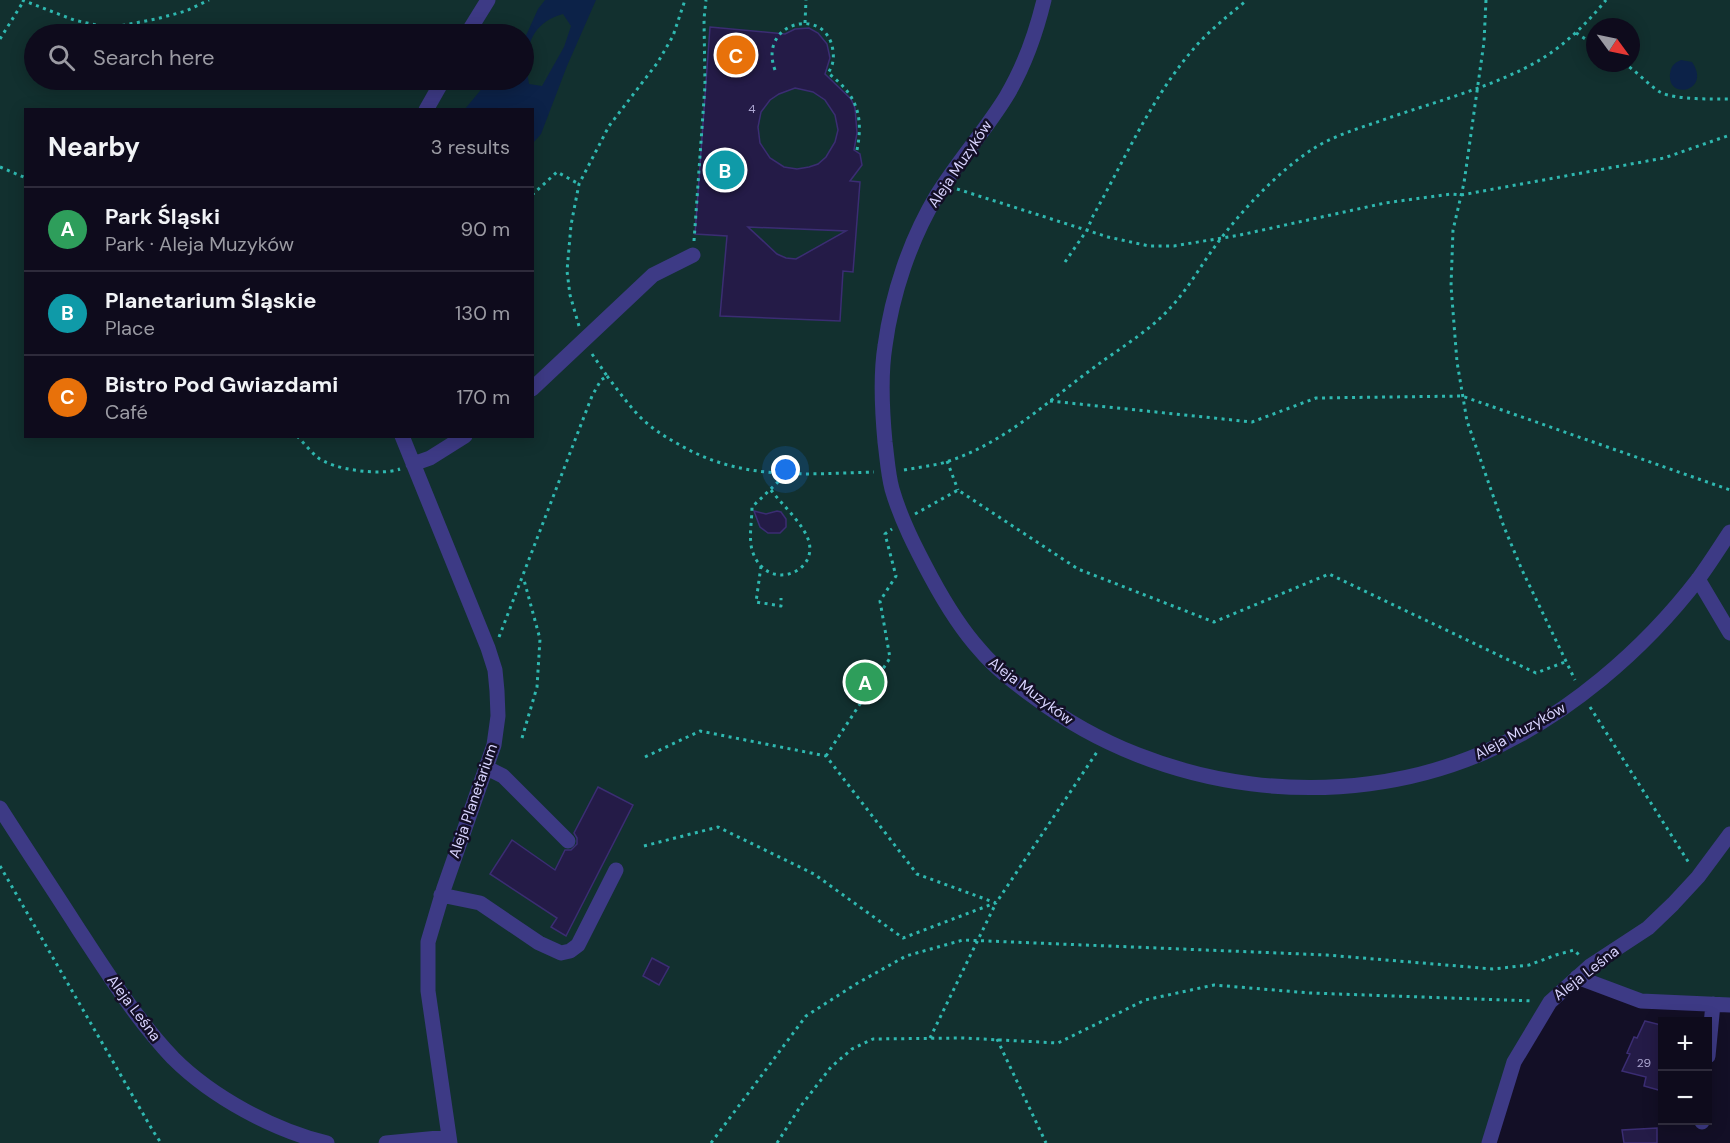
<!DOCTYPE html>
<meta charset="utf-8">
<style>
:root{--surface:#0e0b1c;--page:#1c1929;--text:#f1f3f6;--muted:#9b9ba3;--line:#2e2b3b;--accent:#8c9099}
body{margin:0;font-family:"DM Sans",sans-serif;background:var(--page);color:var(--text)}
.controls{position:absolute;right:18px;bottom:18px;display:grid;overflow:hidden;border-radius:0px;box-shadow:0 3px 15px #0003}
.controls button{width:54px;height:54px;display:grid;place-items:center;padding:0;border:0;border-bottom:2px solid var(--line);background:var(--surface);color:var(--text);font:30px sans-serif}
.compass{position:absolute;left:1586px;top:18px;width:54px;height:54px;border-radius:50%;background:var(--surface);box-shadow:0 3px 15px #0003;rotate:123deg}
.you{position:absolute;left:786px;top:470px;width:21px;height:21px;margin:-15px;border:4px solid #fff;border-radius:50%;background:#1a73e8;box-shadow:0 0 0 9px #1a73e833}
.badge{display:grid;place-items:center;width:39px;height:39px;border-radius:50%;background:var(--accent);color:#fff;font-size:20px;font-weight:700}
.pin{position:absolute;translate:-50% -50%;border:3px solid #fff;box-shadow:0 2px 6px #0006}
.list{margin:0;padding:0;list-style:none}
h2{display:flex;justify-content:space-between;align-items:center;height:78px;margin:0;padding:0 24px;font-size:26px}
h2 small{font-size:20px;font-weight:400;color:var(--muted)}
.list li{display:grid;grid-template-columns:39px 1fr auto;gap:18px;align-items:center;box-sizing:border-box;height:84px;padding:0 24px;border-top:2px solid var(--line)}
.list b{display:block;font-size:22px;white-space:nowrap}
.list p{margin:0;font-size:20px;white-space:nowrap;color:var(--muted)}
.list em{font-size:20px;font-style:normal;color:var(--muted)}
.icon{flex:none;width:33px;height:33px;fill:none;stroke:currentColor;stroke-width:2;stroke-linecap:round;stroke-linejoin:round}
.map{position:relative;flex:none;width:1730px;height:1143px;overflow:hidden}
.search{position:absolute;background:var(--surface);box-shadow:0 3px 15px #0003;left:24px;top:24px;width:510px;height:66px;display:flex;align-items:center;gap:15px;box-sizing:border-box;padding:0 21px;border-radius:33px;color:var(--muted);font-size:22px}
.panel{position:absolute;background:var(--surface);box-shadow:0 3px 15px #0003;left:24px;top:108px;width:510px;height:330px;border-radius:0px}
.map>svg:first-child{display:block}
.green{fill:#12302f;fill-rule:evenodd}
.water{fill:#0c2248;fill-rule:evenodd}
.building{fill:#241b47;stroke:#3b2d73;stroke-width:1.5;fill-rule:evenodd}
.lines{fill:none;stroke-linecap:round;stroke-linejoin:round}
.path{stroke:#2fb8b0;stroke-width:3;stroke-dasharray:3 4.5;stroke-linecap:butt}
.minor{stroke:#3d3a85;stroke-width:15}
.labels{text-anchor:middle;dominant-baseline:central;stroke-width:5;stroke-linejoin:round;paint-order:stroke}
.number-label{font-size:12px;fill:#aca6d1}
.street-label{font-size:15px;fill:#d9d4ff;stroke:#130f26}
</style>
<div class="map">
<svg width="1730" height="1143" viewBox="0 0 1730 1143">
<rect width="100%" height="100%" fill="#130f26"/>
<path class="green" d="M 0,0 L 1730,0 L 1730,999 L 1644,997 L 1582,970 L 1511,1066 L 1490,1143 L 0,1143 ZM 1595,27 L 1631,27 L 1631,63 L 1595,63 ZM 34,34 L 524,34 L 524,80 L 34,80 ZM 26,110 L 532,110 L 532,436 L 26,436 Z"/>
<path class="water" d="M 545,0 L 596,0 L 567,66 L 541,134 L 533,143 L 532,110 L 465,109 L 489,80 L 524,80 L 524,40 L 538,9 ZM 563,14 L 571,26 L 564,47 L 542,86 L 529,84 C 523,52 529,23 563,14 Z
M 1681,60 L 1692,62 C 1712,91 1667,101 1670,74 C 1671,66 1674,63 1681,60 Z"/>
<path class="building" d="M 710,27 L 785,34 L 795,29 L 809,28 L 818,33 L 827,44 L 830,58 L 825,74 L 851,99 L 855,108 L 857,133 L 854,150 L 860,154 L 862,165 L 850,181 L 860,182 L 853,272 L 843,271 L 840,321 L 720,316 L 727,236 L 695,234 ZM 795,88 L 813,92 L 825,100 L 835,115 L 838,130 L 835,142 L 826,157 L 818,164 L 809,167 L 797,169 L 784,167 L 770,158 L 760,143 L 758,127 L 761,112 L 770,100 L 779,94 ZM 748,227 L 846,231 L 796,259 L 786,258 L 777,254 Z
M 754,511 L 766,514 L 777,511 L 781,512 L 786,519 L 786,527 L 780,533 L 768,533 L 760,527 Z
M 598,787 L 633,805 L 566,936 L 551,927 L 557,918 L 490,874 L 512,840 L 555,870 L 565,850 L 571,850 L 577,844 L 577,838 L 574,833 Z
M 652,958 L 669,967 L 659,985 L 643,976 Z
M 1645,1021 L 1661,1025 L 1659,1033 L 1662,1034 L 1662,1091 L 1644,1086 L 1646,1077 L 1622,1071 L 1630,1054 L 1627,1053 L 1634,1037 L 1637,1038 Z
M 1657,1128 L 1657,1143 L 1624,1143 L 1622,1130 Z"/>
<g class="lines">
<path class="path" d="M 22,0 L 74,20 L 109,28 L 156,19 L 186,11 L 209,0
M 1486,0 L 1484,42 L 1464,183 L 1453,230 L 1451,286 L 1457,362 L 1467,421 L 1504,527 L 1522,570 L 1575,680
M 805,23 L 806,0
M 1576,33 L 1595,45
M 0,39 L 23,2
M 1623,63 C 1637,71 1647,84 1660,92 C 1675,100 1713,99 1730,99
M 775,70 C 757,22 827,4 833,51 C 834,59 833,66 828,73 C 856,94 864,115 857,150
M 0,167 L 26,178
M 957,189 L 1108,237 L 1149,246 L 1174,246 L 1240,235 L 1385,203 L 1451,194 L 1461,195 L 1664,158 L 1730,135
M 532,195 L 557,172 L 579,184
M 694,241 L 705,85 L 704,19 L 706,0
M 1065,262 L 1087,230 L 1093,216 C 1125,159 1152,96 1196,46 C 1211,29 1229,15 1247,0
M 579,326 L 570,295 L 567,271 L 571,225 L 579,184 L 609,126 L 658,62 L 673,36 L 685,0
M 607,376 C 617,389 627,403 639,416 C 651,428 665,437 680,445 C 742,481 805,474 874,472
M 1050,401 L 1252,422 L 1316,398 L 1462,396 L 1730,490
M 297,436 C 304,443 310,451 317,457 C 333,470 381,476 400,469
M 947,461 L 958,490
M 904,470 C 919,467 934,466 949,461 C 1006,442 1049,400 1096,366 C 1120,348 1151,330 1171,307 C 1188,289 1201,265 1216,245 C 1241,211 1280,169 1316,147 C 1336,135 1360,128 1383,120 C 1433,102 1498,86 1543,58 C 1567,43 1588,22 1606,0
M 771,490 C 782,505 804,524 809,542 C 817,573 768,592 753,553 C 748,540 752,521 752,507 L 778,482 L 780,473
M 915,514 L 958,490 L 1078,569 L 1214,622 L 1329,574 L 1536,673 L 1565,662
M 761,566 L 756,602 L 781,606 L 781,598
M 499,637 L 592,396 L 601,380 L 607,376 L 592,354
M 1590,707 L 1689,863
M 522,738 L 537,687 L 540,639 L 524,580
M 826,756 L 890,658 L 880,601 L 896,576 L 885,534 L 892,529
M 645,757 L 700,731 L 826,756 L 917,874 L 996,903 L 1097,752
M 644,846 L 718,827 L 814,874 L 903,938 L 995,903
M 0,866 L 153,1131 L 161,1143
M 930,1038 L 995,905
M 997,1039 L 1046,1143
M 711,1143 L 806,1016 L 856,984 L 906,956 L 963,940 L 1327,955 L 1493,969 L 1529,965 L 1556,955 L 1574,950 L 1581,957
M 777,1143 L 800,1107 L 831,1067 L 852,1049 L 873,1039 L 963,1038 L 1058,1043 L 1145,1000 L 1214,985 L 1310,993 L 1533,1001"/>
<path class="minor" d="M 1044,0 C 1036,33 1024,67 1006,97 C 985,131 958,161 937,195 C 910,240 892,294 885,346 C 880,377 882,410 885,442 C 887,457 888,474 892,489 C 901,520 916,549 931,577 C 945,603 960,628 980,650 C 995,668 1015,683 1034,697 C 1160,792 1338,815 1483,753 C 1566,717 1644,650 1699,578 C 1710,563 1720,547 1730,532
M 467,34 L 488,0
M 426,110 L 443,80
M 532,389 L 653,275 L 693,255
M 402,436 L 488,648 L 495,670 L 497,691 L 498,716 L 494,745 L 444,888 L 428,942 L 428,991 L 450,1143
M 413,464 L 430,458 L 465,436
M 1698,579 L 1730,633
M 487,768 L 503,776 L 568,841
M 0,808 C 26,849 53,889 79,930 C 108,974 136,1019 173,1058 C 212,1097 273,1130 327,1143
M 441,895 L 480,903 L 539,943 L 561,953 L 570,951 L 578,945 L 616,870
M 1577,977 L 1641,1001 L 1730,1005
M 1708,1056 L 1713,1004
M 1702,1122 L 1702,1120
M 386,1143 L 449,1137
M 1489,1143 L 1514,1062 L 1550,1002 L 1590,966 L 1648,928 L 1673,904 L 1698,877 L 1730,834"/>
</g>
<g class="labels">
<g class="number-label">
<text x="752" y="109">4</text>
<text x="1644" y="1063">29</text>
</g>
<g class="street-label">
<text transform="translate(960 164) rotate(-56)">Aleja Muzyków</text>
<text transform="translate(1031 691) rotate(37)">Aleja Muzyków</text>
<text transform="translate(1520 731) rotate(-29)">Aleja Muzyków</text>
<text transform="translate(473 801) rotate(-71)">Aleja Planetarium</text>
<text transform="translate(1586 973) rotate(-38)">Aleja Leśna</text>
<text transform="translate(134 1008) rotate(53)">Aleja Leśna</text>
</g>
</g>
</svg>
<div class="controls">
<button>+</button>
<button>−</button>
</div>
<svg class="compass" viewBox="-18 -18 36 36"><path d="M0-13l5 13h-10z" fill="#e53935"/><path d="M0 13l5-13h-10z" fill="#9b9ba3"/></svg>
<div class="you"></div>
<div class="pin badge" style="left:865px;top:682px;background:#2e9e5b">A</div>
<div class="pin badge" style="left:725px;top:170px;background:#0f9aa8">B</div>
<div class="pin badge" style="left:736px;top:55px;background:#e8710a">C</div>
<div class="search"><svg class="icon" aria-label="search" viewBox="0 0 24 24"><circle cx="10" cy="10" r="6"/><path d="M15 15l6 6"/></svg>Search here</div>
<section class="panel">
<h2>Nearby<small>3 results</small></h2>
<ul class="list">
<li><span class="badge" style="background:#2e9e5b">A</span><div><b>Park Śląski</b><p>Park · Aleja Muzyków</p></div><em>90 m</em></li>
<li><span class="badge" style="background:#0f9aa8">B</span><div><b>Planetarium Śląskie</b><p>Place</p></div><em>130 m</em></li>
<li><span class="badge" style="background:#e8710a">C</span><div><b>Bistro Pod Gwiazdami</b><p>Café</p></div><em>170 m</em></li>
</ul>
</section>
</div>
